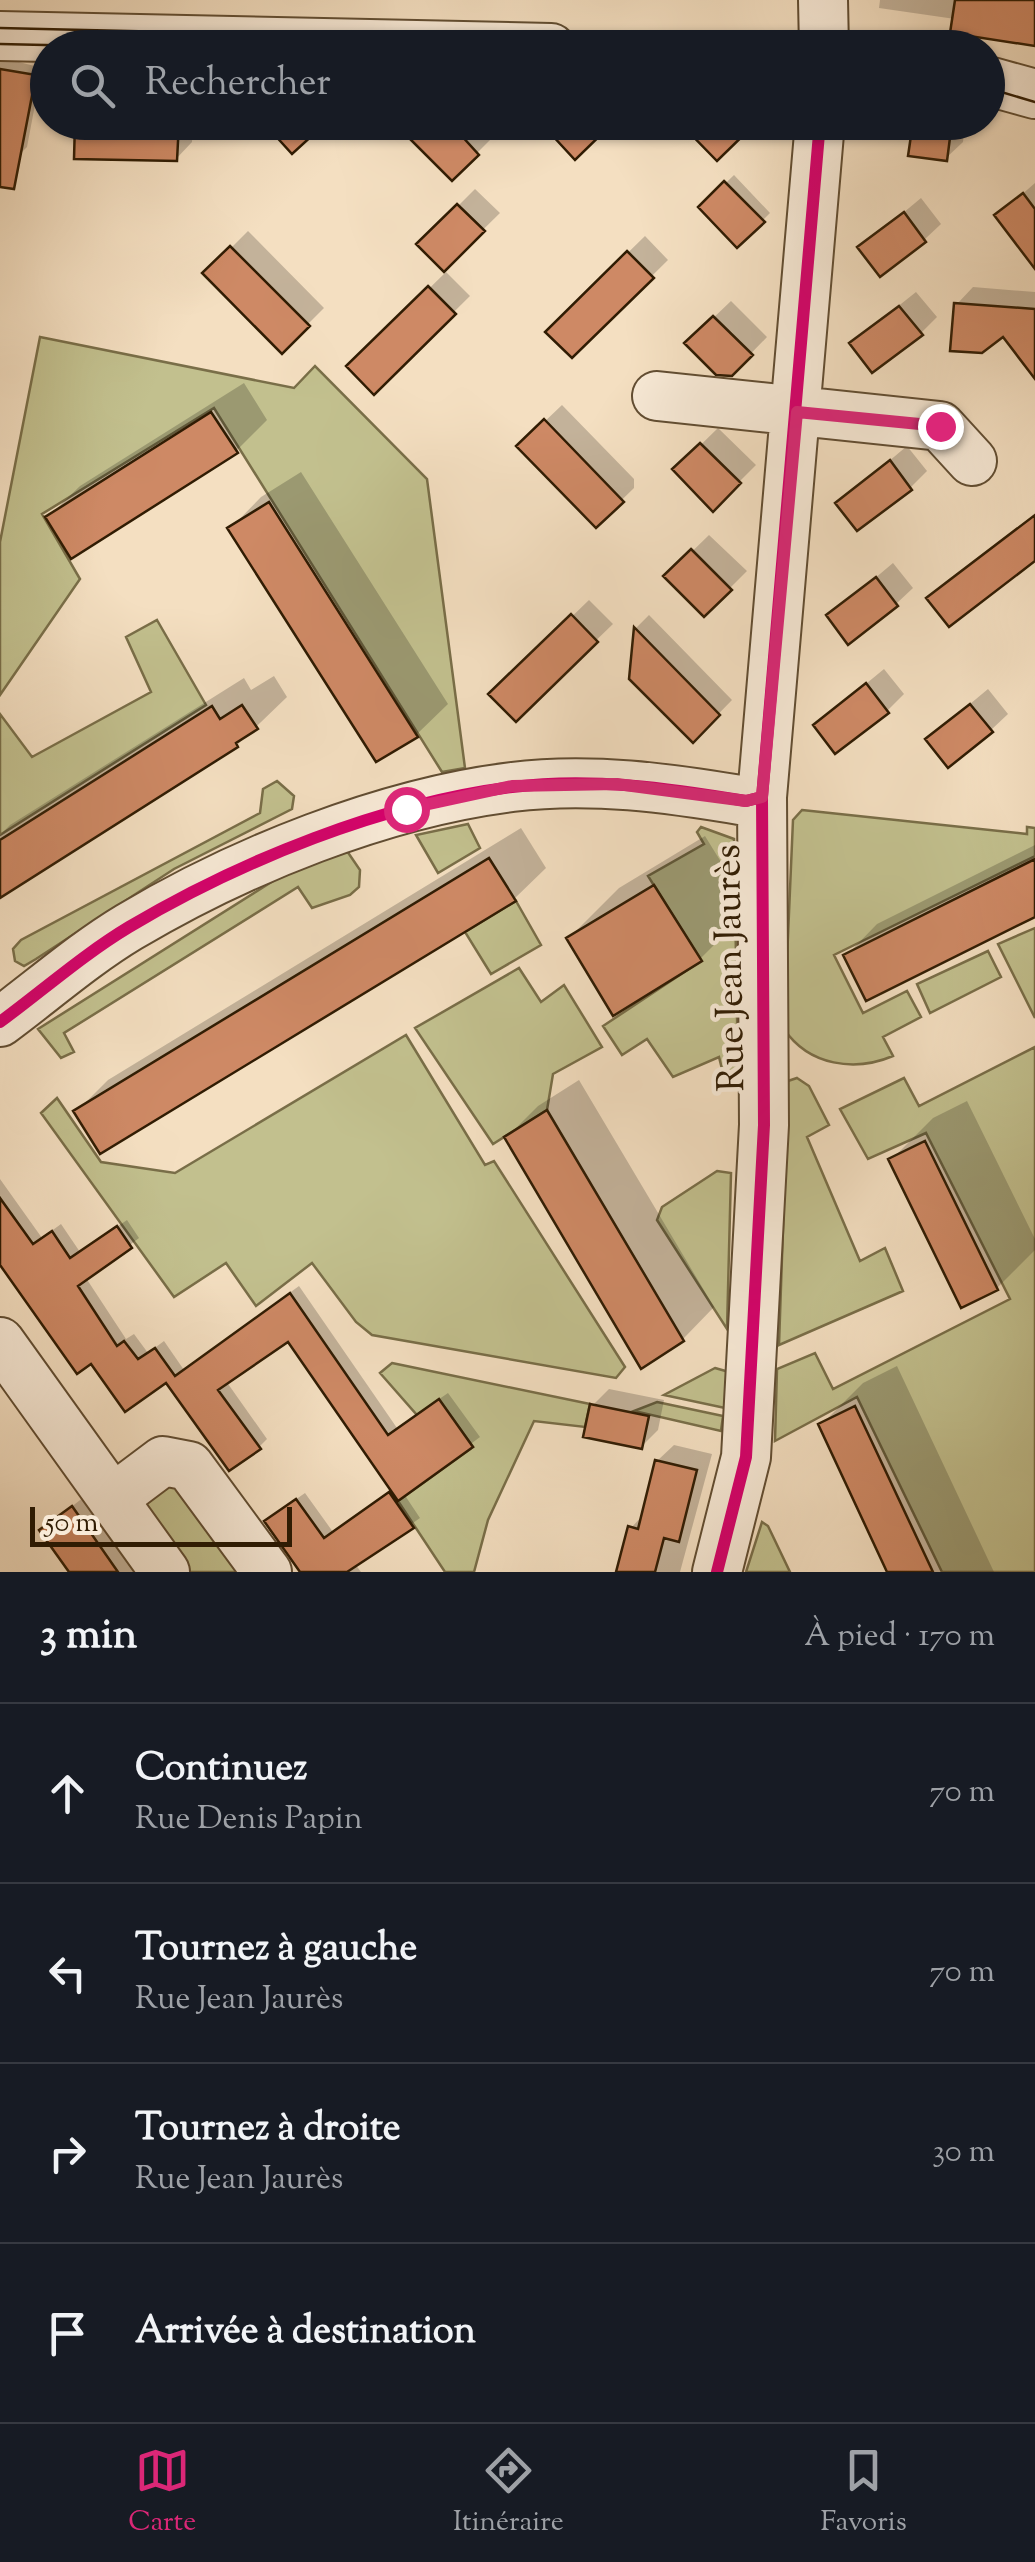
<!DOCTYPE html>
<html lang="fr">
<meta charset="utf-8">
<style>
:root{--surface:#171b24;--page:#20242c;--text:#f1f3f6;--muted:#9ea1a6;--line:#363941;--accent:#db2777}
body{margin:0;font-family:"Sorts Mill Goudy",serif;background:var(--page);color:var(--text)}
.scale{position:absolute;left:30px;bottom:25px;width:262px;box-sizing:border-box;padding-left:10px;border:5px solid #301c03;border-top:0;font-size:28px;line-height:35px;white-space:nowrap;color:#301c03;-webkit-text-stroke:8px #f8ead7;paint-order:stroke}
.stop{position:absolute;width:30px;height:30px;margin:-22px;border:8px solid #db2777;border-radius:50%;background:#fff}
.stop.end{background:#db2777;border-color:#fff;box-shadow:0 2px 10px #0008}
.list{margin:0;padding:0;list-style:none}
h2{display:flex;justify-content:space-between;align-items:center;height:130px;margin:0;padding:0 40px;font-size:42px}
h2 small{font-size:32px;font-weight:400;color:var(--muted)}
.list li{display:grid;grid-template-columns:65px 1fr auto;gap:30px;align-items:center;box-sizing:border-box;height:180px;padding:0 40px;border-top:2px solid var(--line)}
.list b{display:block;font-size:38px;white-space:nowrap}
.list p{margin:0;font-size:32px;white-space:nowrap;color:var(--muted)}
.list em{font-size:32px;font-style:normal;color:var(--muted)}
.icon{flex:none;width:55px;height:55px;fill:none;stroke:currentColor;stroke-width:2;stroke-linecap:round;stroke-linejoin:round}
.map{position:relative;flex:none;width:1035px;height:1572px;overflow:hidden}
.search{position:absolute;background:var(--surface);box-shadow:0 2px 8px #0004;left:30px;right:30px;top:30px;height:110px;display:flex;align-items:center;gap:25px;box-sizing:border-box;padding:0 35px;border-radius:55px;color:var(--muted);font-size:38px}
.sheet{height:850px;background:var(--surface)}
nav{display:flex;justify-content:space-around;align-items:center;box-sizing:border-box;height:140px;border-top:2px solid var(--line);background:var(--surface);font-size:28px;color:var(--muted)}
nav a{display:grid;justify-items:center;gap:5px}
nav .on{color:var(--accent)}
.map>svg:first-child{display:block}
.green{fill:#c2c08e;stroke:#796e48;stroke-width:2.5}
.shadow{fill:#0003}
.building{fill:#ce8965;stroke:#301c03;stroke-width:2.5}
.lines{fill:none;stroke-linecap:round;stroke-linejoin:round}
.minor-casing{stroke:#614d32;stroke-width:52}
.minor{stroke:#f8ead7;stroke-width:48}
.tram{stroke:#301c03;stroke-width:2.5}
.cycleway-casing{stroke:#f8ead7;stroke-width:19}
.cycleway{stroke:#d6006c;stroke-width:12}
.route{stroke:#db2777;stroke-width:12}
.labels{text-anchor:middle;dominant-baseline:central;stroke-width:9;stroke-linejoin:round;paint-order:stroke}
.street-label{font-size:38px;fill:#301c03;stroke:#f8ead7}
</style>
<div class="map">
<svg width="1035" height="1572" viewBox="0 0 1035 1572">
<rect width="100%" height="100%" fill="#f4dfc1"/>
<filter id="stains"><feTurbulence type="fractalNoise" baseFrequency=".002" numOctaves="4"/><feColorMatrix values="0 0 0 0 .2 0 0 0 0 .09 0 0 0 0 .02 0 0 0 .5 -.17"/></filter>
<radialGradient id="worn" r=".72"><stop offset=".6" stop-color="#630" stop-opacity="0"/><stop offset="1" stop-color="#630" stop-opacity=".3"/></radialGradient>
<path class="green" d="M 40,337 L 294,388 L 315,366 L 427,479 L 465,768 L 442,772 L 214,408 L 42,514 L 80,579 L 0,695 L 0,542 Z
M 157,620 L 206,705 L 0,835 L 0,714 L 32,757 L 151,692 L 126,637 Z
M 277,781 L 294,796 L 292,809 L 174,869 L 36,959 L 24,966 L 15,961 L 13,949 L 21,940 L 260,813 L 263,789 Z
M 802,810 L 1027,834 L 1027,827 L 1035,828 L 1035,856 L 834,955 L 863,1013 L 907,991 L 921,1017 L 883,1037 L 893,1056 C 855,1072 809,1066 784,1029 L 793,820 Z
M 468,824 L 480,848 L 438,873 L 416,835 Z
M 701,827 L 734,839 L 738,1074 L 724,1077 L 719,1057 L 673,1077 L 647,1039 L 622,1055 L 603,1026 L 701,961 L 648,876 L 704,844 L 697,832 Z
M 347,851 L 360,870 L 359,887 L 350,895 L 312,908 L 298,887 L 64,1033 L 74,1052 L 61,1058 L 38,1029 L 292,869 Z
M 516,901 L 541,945 L 491,974 L 465,932 Z
M 1035,928 L 1035,1018 L 998,944 Z
M 988,951 L 1001,977 L 930,1013 L 917,984 Z
M 519,968 L 541,1002 L 564,985 L 602,1047 L 553,1074 L 547,1110 L 493,1144 L 415,1028 Z
M 406,1035 L 485,1165 L 494,1161 L 625,1367 L 616,1378 L 372,1335 L 356,1322 L 312,1263 L 256,1306 L 226,1263 L 174,1297 L 41,1113 L 57,1098 L 101,1162 L 175,1173 Z
M 1035,1047 L 1035,1572 L 942,1572 L 857,1397 L 775,1441 L 777,1369 L 815,1353 L 833,1389 L 1010,1299 L 926,1133 L 868,1159 L 840,1109 L 904,1078 L 919,1106 Z
M 797,1078 L 809,1086 L 829,1125 L 807,1137 L 860,1261 L 885,1248 L 903,1291 L 779,1345 L 788,1081 Z
M 717,1171 L 731,1173 L 727,1329 L 657,1220 L 662,1207 Z
M 392,1363 L 590,1404 L 585,1427 L 534,1421 L 488,1520 L 474,1572 L 445,1572 L 398,1501 L 473,1447 L 439,1400 L 417,1415 L 380,1373 Z
M 715,1368 L 729,1372 L 725,1408 L 664,1395 Z
M 657,1402 L 723,1416 L 721,1431 L 634,1411 Z
M 182,1477 L 256,1572 L 175,1572 L 141,1523 L 143,1493 Z
M 762,1522 L 768,1526 L 790,1572 L 746,1572 Z"/>
<path class="shadow" d="M 880,0 L 1035,0 L 1035,44 L 955,19 L 879,8 Z
M 0,57 L 42,68 L 27,147 L 19,155 L 0,155 Z
M 77,122 L 193,122 L 192,142 L 176,159 Z
M 397,122 L 504,122 L 506,124 L 452,178 Z
M 915,122 L 965,122 L 963,142 L 946,158 Z
M 734,175 L 770,213 L 738,245 L 701,207 Z
M 1035,183 L 1035,253 L 997,216 Z
M 475,189 L 500,213 L 444,268 L 420,244 Z
M 921,198 L 941,224 L 924,240 L 861,248 Z
M 248,231 L 324,308 L 282,350 L 206,273 Z
M 645,236 L 668,260 L 572,355 L 548,331 Z
M 446,272 L 470,296 L 374,391 L 350,366 Z
M 973,287 L 1035,292 L 1035,375 L 1003,334 L 957,304 Z
M 916,292 L 937,317 L 921,333 L 852,343 Z
M 731,301 L 767,337 L 731,374 L 687,343 Z
M 244,383 L 267,420 L 236,451 L 48,517 L 80,486 Z
M 562,405 L 634,479 L 634,488 L 596,525 L 519,446 Z
M 718,428 L 756,465 L 713,508 L 676,469 Z
M 907,446 L 927,471 L 910,488 L 839,503 Z
M 301,472 L 448,704 L 416,735 L 230,529 L 261,497 Z
M 1035,514 L 1035,557 L 929,598 L 945,582 Z
M 709,535 L 747,571 L 704,614 L 667,576 Z
M 893,563 L 913,588 L 896,604 L 830,616 Z
M 589,600 L 613,624 L 516,718 L 492,694 Z
M 649,615 L 732,700 L 693,740 L 632,678 L 636,628 Z
M 884,669 L 904,694 L 887,711 L 816,725 Z
M 274,676 L 287,697 L 237,745 L 0,889 L 0,835 L 10,825 L 244,678 L 251,690 Z
M 988,689 L 1008,714 L 991,730 L 928,739 Z
M 521,828 L 546,868 L 514,899 L 77,1111 L 108,1080 Z
M 705,836 L 750,909 L 700,959 L 569,938 L 619,888 Z
M 1035,845 L 1035,914 L 846,956 L 877,924 Z
M 579,1080 L 714,1307 L 683,1339 L 642,1365 L 507,1137 L 538,1106 Z
M 967,1101 L 1035,1239 L 1035,1250 L 997,1288 L 891,1160 L 933,1118 Z
M 0,1179 L 42,1238 L 61,1224 L 80,1252 L 127,1220 L 139,1238 L 86,1278 L 126,1339 L 134,1334 L 148,1353 L 164,1341 L 184,1370 L 299,1286 L 397,1428 L 448,1393 L 480,1437 L 404,1494 L 420,1518 L 355,1564 L 361,1572 L 303,1572 L 275,1514 L 305,1493 L 333,1532 L 393,1490 L 289,1339 L 226,1381 L 267,1439 L 259,1447 L 167,1379 L 92,1360 L 0,1261 Z
M 897,1366 L 994,1572 L 890,1572 L 821,1425 L 863,1383 Z
M 609,1389 L 664,1400 L 658,1430 L 642,1446 L 592,1406 Z
M 674,1445 L 712,1454 L 680,1572 L 619,1572 L 631,1528 L 644,1514 L 657,1461 Z
M 89,1493 L 145,1572 L 72,1572 L 42,1530 Z"/>
<path class="building" d="M 955,0 L 1035,0 L 1035,46 L 950,33 Z
M 0,69 L 36,75 L 14,189 L 0,187 Z
M 75,122 L 179,122 L 177,161 L 74,159 Z
M 263,122 L 327,122 L 292,154 Z
M 393,122 L 449,122 L 479,155 L 452,181 Z
M 540,122 L 614,122 L 575,160 Z
M 679,122 L 757,122 L 717,161 Z
M 913,122 L 952,122 L 947,161 L 908,156 Z
M 724,181 L 765,222 L 737,248 L 698,207 Z
M 1023,193 L 1035,209 L 1035,269 L 994,215 Z
M 457,204 L 485,231 L 444,272 L 416,244 Z
M 904,212 L 926,242 L 880,277 L 857,247 Z
M 230,246 L 310,326 L 282,354 L 202,273 Z
M 627,251 L 654,278 L 572,358 L 545,332 Z
M 428,286 L 456,314 L 374,395 L 346,366 Z
M 954,303 L 1035,309 L 1035,379 L 1003,337 L 982,353 L 950,351 Z
M 899,306 L 923,335 L 872,373 L 849,343 Z
M 713,316 L 753,355 L 732,376 L 716,375 L 684,343 Z
M 211,412 L 238,453 L 71,559 L 45,517 Z
M 544,419 L 624,502 L 596,528 L 516,446 Z
M 700,443 L 741,483 L 713,512 L 672,469 Z
M 890,460 L 912,490 L 857,531 L 835,503 Z
M 269,502 L 418,737 L 376,762 L 227,528 Z
M 1035,515 L 1035,561 L 949,627 L 926,598 Z
M 691,549 L 732,590 L 704,617 L 663,576 Z
M 876,577 L 898,606 L 848,645 L 826,615 Z
M 571,614 L 598,642 L 516,722 L 488,694 Z
M 634,627 L 720,715 L 693,743 L 629,679 Z
M 866,683 L 889,713 L 835,754 L 813,725 Z
M 970,704 L 993,732 L 948,768 L 925,739 Z
M 242,705 L 258,729 L 236,743 L 238,747 L 0,898 L 0,840 L 212,706 L 220,719 Z
M 489,858 L 516,901 L 100,1154 L 73,1111 Z
M 1035,859 L 1035,917 L 866,1001 L 843,955 Z
M 654,885 L 702,961 L 613,1016 L 566,938 Z
M 547,1110 L 684,1341 L 641,1369 L 504,1137 Z
M 925,1141 L 998,1290 L 961,1308 L 888,1159 Z
M 0,1198 L 33,1244 L 52,1231 L 70,1258 L 117,1226 L 132,1248 L 78,1286 L 117,1346 L 124,1341 L 138,1359 L 155,1348 L 175,1376 L 290,1293 L 388,1435 L 439,1399 L 473,1447 L 398,1501 L 288,1342 L 218,1390 L 261,1449 L 229,1471 L 166,1383 L 125,1412 L 91,1364 L 77,1374 L 0,1265 Z
M 590,1404 L 649,1416 L 642,1449 L 583,1437 Z
M 855,1406 L 933,1572 L 887,1572 L 818,1424 Z
M 655,1460 L 697,1470 L 679,1542 L 664,1538 L 655,1572 L 616,1572 L 628,1526 L 638,1529 Z
M 389,1492 L 414,1528 L 347,1572 L 300,1572 L 264,1521 L 296,1499 L 324,1538 Z
M 72,1506 L 118,1572 L 69,1572 L 39,1530 Z"/>
<g class="lines">
<g class="minor-casing">
<path id="minor" d="M 823,0 L 824,48
M 0,36 L 551,48
M 988,81 L 1035,94
M 657,396 L 940,426 L 972,461
M 0,1022 C 42,991 84,954 129,927 C 240,861 383,803 512,787 C 590,777 669,788 746,801 L 762,797
M 0,1342 L 165,1572
M 115,1497 L 163,1461 L 189,1466 L 267,1572
M 717,1572 L 746,1457 L 764,1125 L 762,797 L 820,122"/>
</g>
<use href="#minor" class="minor"/>
<path class="tram" d="M 0,28 L 847,48
M 0,44 L 180,48
M 988,88 L 1035,102"/>
<g class="cycleway-casing">
<path id="cycleway" d="M 0,1022 C 42,991 84,954 129,927 C 240,861 383,803 512,787 C 590,777 669,788 746,801 L 762,797
M 717,1572 L 746,1457 L 764,1125 L 762,797 L 820,122"/>
</g>
<use href="#cycleway" class="cycleway"/>
</g>
<g class="lines">
<path class="route" d="M 406,809 L 512,786 L 617,784 L 746,801 L 762,797 L 797,412 L 940,426"/>
</g>
<g class="labels">
<g class="street-label">
<text transform="translate(732 968) rotate(-91)">Rue Jean Jaurès</text>
</g>
</g>
<rect width="100%" height="100%" filter="url(#stains)"/>
<rect width="100%" height="100%" fill="url(#worn)"/>
</svg>
<div class="scale">50 m</div>
<div class="stop" style="left:406px;top:809px"></div>
<div class="stop end" style="left:940px;top:426px"></div>
<div class="search"><svg class="icon" aria-label="search" viewBox="0 0 24 24"><circle cx="10" cy="10" r="6"/><path d="M15 15l6 6"/></svg>Rechercher</div>
</div>
<section class="sheet">
<h2>3 min<small>À pied · 170 m</small></h2>
<ul class="list">
<li><svg class="icon" aria-label="ahead" viewBox="0 0 24 24"><path d="M12 20V5M6 11l6-6 6 6"/></svg><div><b>Continuez</b><p>Rue Denis Papin</p></div><em>70 m</em></li>
<li><svg class="icon" aria-label="left" viewBox="0 0 24 24"><path d="M17 20v-9H6M10 6l-5 5 5 5"/></svg><div><b>Tournez à gauche</b><p>Rue Jean Jaurès</p></div><em>70 m</em></li>
<li><svg class="icon" aria-label="right" viewBox="0 0 24 24"><path d="M7 20v-9h11M14 6l5 5-5 5"/></svg><div><b>Tournez à droite</b><p>Rue Jean Jaurès</p></div><em>30 m</em></li>
<li><svg class="icon" aria-label="arrive" viewBox="0 0 24 24"><path d="M6 21V4h12l-3 4 3 4H6"/></svg><div><b>Arrivée à destination</b></div></li>
</ul>
</section>
<nav>
<a class="on"><svg class="icon" aria-label="map" viewBox="0 0 24 24"><path d="M3 6l6-2 6 2 6-2v14l-6 2-6-2-6 2zM9 4v14M15 6v14"/></svg>Carte</a>
<a><svg class="icon" aria-label="directions" viewBox="0 0 24 24"><path d="M12 3l9 9-9 9-9-9zM9 14v-3h6M13 9l2 2-2 2"/></svg>Itinéraire</a>
<a><svg class="icon" aria-label="saved" viewBox="0 0 24 24"><path d="M7 4h10v16l-5-4-5 4z"/></svg>Favoris</a>
</nav>
